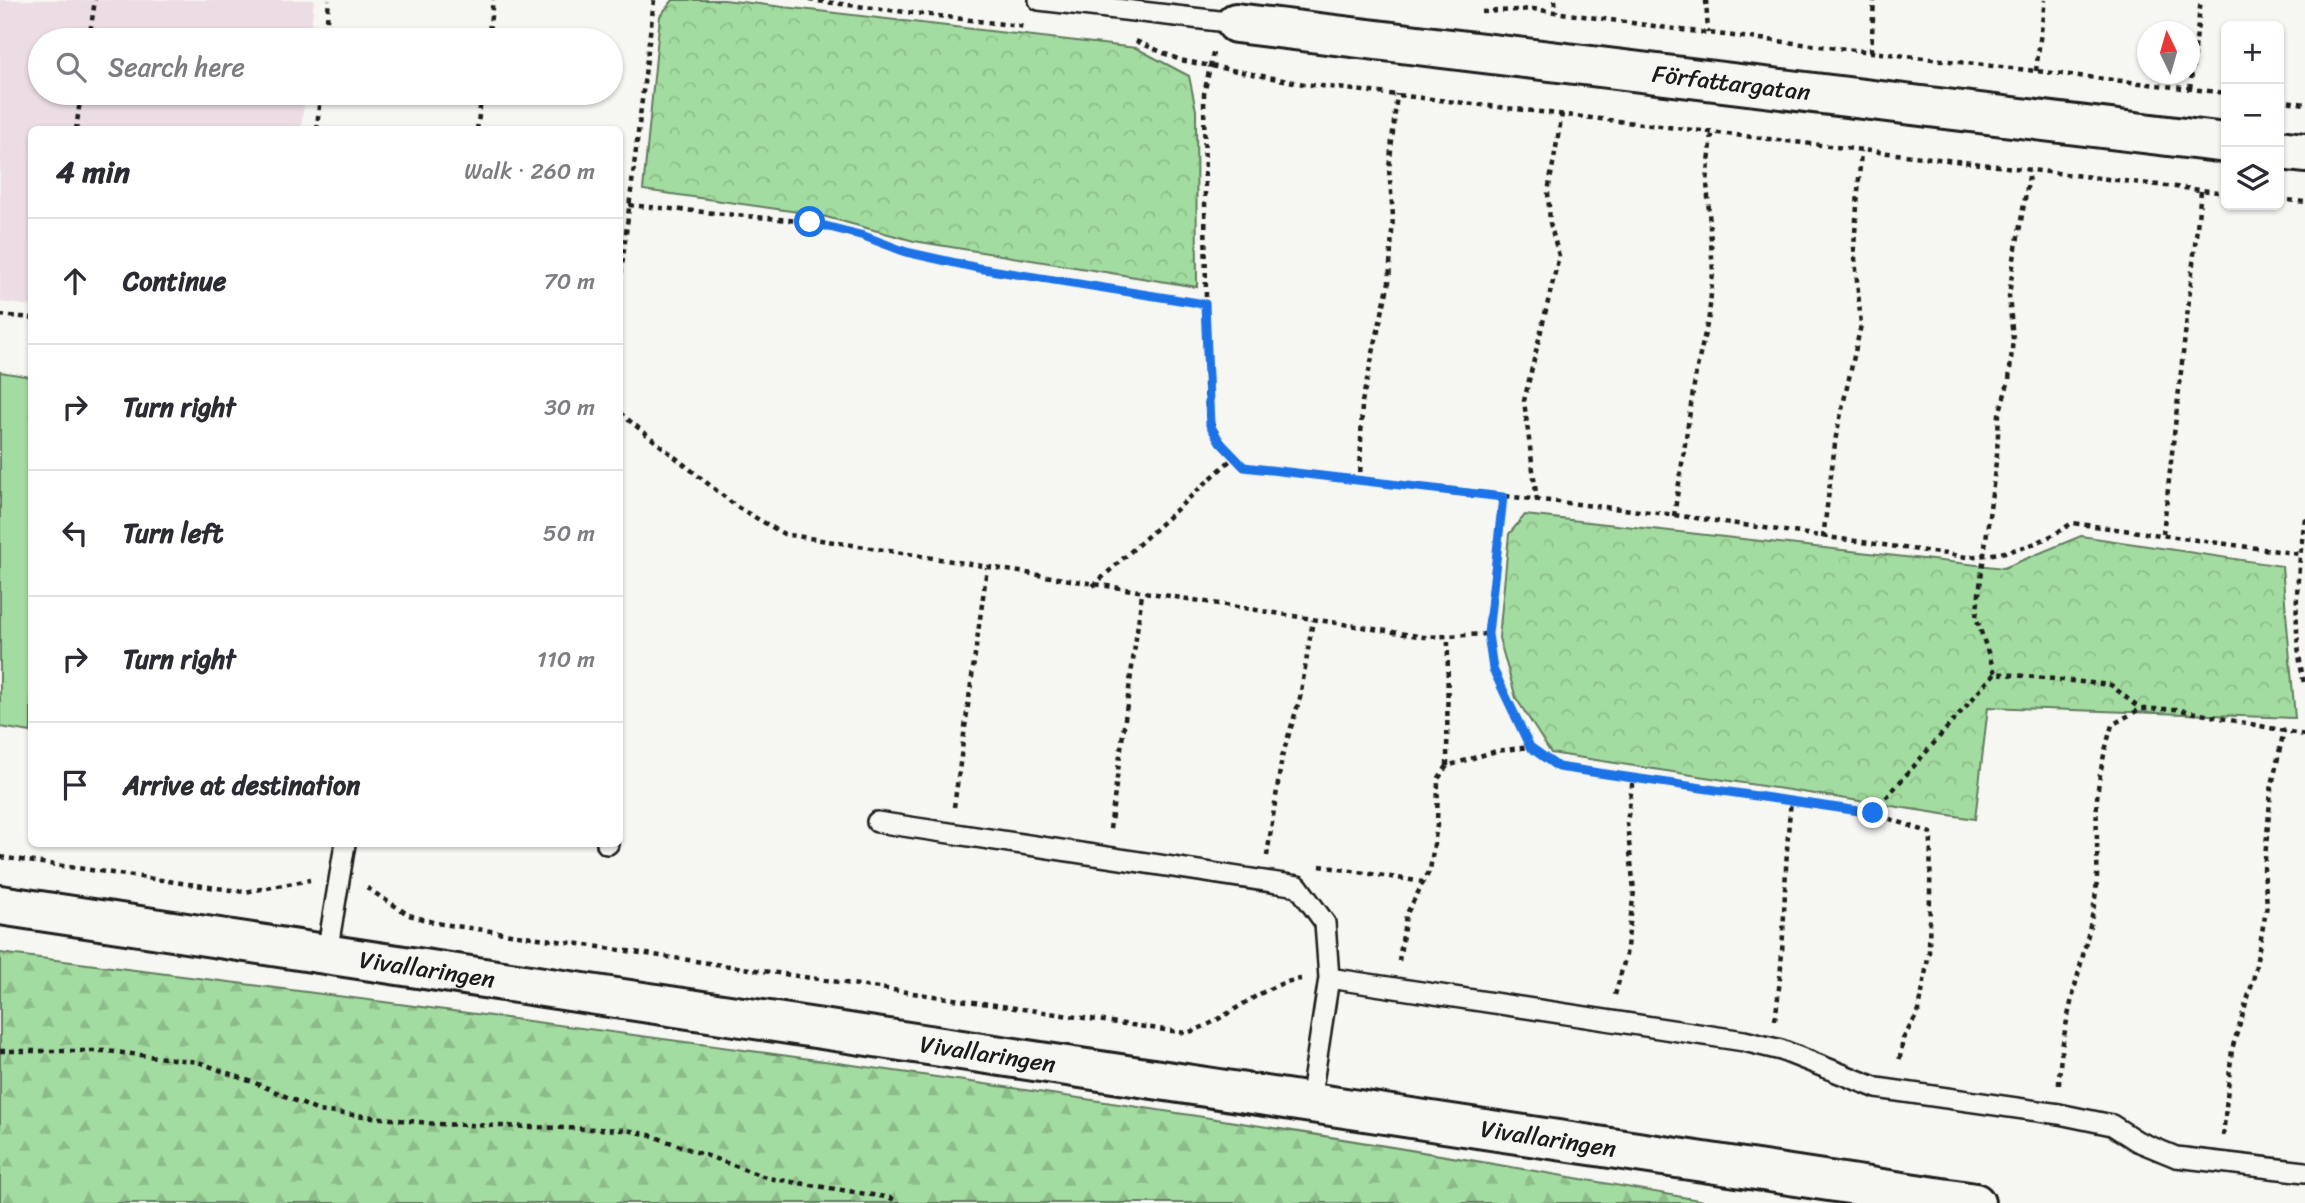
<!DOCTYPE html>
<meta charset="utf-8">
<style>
:root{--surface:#fff;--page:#f7f7f7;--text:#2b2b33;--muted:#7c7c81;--line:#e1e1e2}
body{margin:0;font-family:Sriracha,sans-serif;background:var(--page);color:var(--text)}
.controls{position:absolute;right:21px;top:21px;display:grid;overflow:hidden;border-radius:10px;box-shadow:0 2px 5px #0004}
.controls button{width:63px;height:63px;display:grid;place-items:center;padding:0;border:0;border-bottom:2px solid var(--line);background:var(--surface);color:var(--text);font:35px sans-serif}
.compass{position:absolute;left:2137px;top:21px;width:63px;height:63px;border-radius:50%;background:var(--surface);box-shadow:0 2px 5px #0004;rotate:355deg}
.stop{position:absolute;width:21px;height:21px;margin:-16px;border:5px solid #1a73e8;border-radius:50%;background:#fff}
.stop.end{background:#1a73e8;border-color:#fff;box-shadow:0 2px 7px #0008}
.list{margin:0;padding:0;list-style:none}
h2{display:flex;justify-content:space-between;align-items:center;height:91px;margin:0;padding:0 28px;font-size:30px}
h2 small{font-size:23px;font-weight:400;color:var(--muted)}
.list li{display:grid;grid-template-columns:46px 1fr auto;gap:21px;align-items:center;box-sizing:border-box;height:126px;padding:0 28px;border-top:2px solid var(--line)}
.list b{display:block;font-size:26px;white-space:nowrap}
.list em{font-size:23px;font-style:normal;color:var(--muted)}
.icon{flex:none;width:38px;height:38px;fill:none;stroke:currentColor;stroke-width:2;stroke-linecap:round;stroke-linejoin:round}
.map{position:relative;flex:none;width:2305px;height:1203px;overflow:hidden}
.search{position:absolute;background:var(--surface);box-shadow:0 2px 5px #0004;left:28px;top:28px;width:595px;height:77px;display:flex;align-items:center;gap:18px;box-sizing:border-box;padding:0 24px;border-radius:38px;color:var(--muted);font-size:26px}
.panel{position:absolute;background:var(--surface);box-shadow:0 2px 5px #0004;left:28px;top:126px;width:595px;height:721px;border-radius:10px}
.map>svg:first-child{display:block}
.built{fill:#ecdde4}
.grass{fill:#a3dca0;stroke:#607c5e;stroke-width:2}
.forest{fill:url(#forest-firs);stroke:#607c5e;stroke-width:2}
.park{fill:url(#park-crowns);stroke:#607c5e;stroke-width:2}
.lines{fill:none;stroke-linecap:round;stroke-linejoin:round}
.service-casing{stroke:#1c1c1c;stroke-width:24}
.minor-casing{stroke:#1c1c1c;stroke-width:44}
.tertiary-casing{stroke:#1c1c1c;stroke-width:44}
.path{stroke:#1c1c1c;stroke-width:4.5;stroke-dasharray:5 5;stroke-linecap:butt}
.service{stroke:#f6f6f2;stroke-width:19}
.minor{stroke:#f6f6f2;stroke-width:38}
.tertiary{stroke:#f6f6f2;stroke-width:38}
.route{stroke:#1a73e8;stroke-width:9}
.labels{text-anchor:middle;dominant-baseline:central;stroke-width:7;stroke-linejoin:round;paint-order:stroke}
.street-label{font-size:24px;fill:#1c1c1c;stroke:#f6f6f2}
</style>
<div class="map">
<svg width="2305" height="1203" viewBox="0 0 2305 1203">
<defs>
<pattern id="forest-firs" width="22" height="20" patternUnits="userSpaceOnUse" patternTransform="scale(1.75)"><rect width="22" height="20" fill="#a3dca0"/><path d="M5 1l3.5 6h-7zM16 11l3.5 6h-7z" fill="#8cbc89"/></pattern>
<pattern id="park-crowns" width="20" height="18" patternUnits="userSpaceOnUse" patternTransform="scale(1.75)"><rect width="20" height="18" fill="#a3dca0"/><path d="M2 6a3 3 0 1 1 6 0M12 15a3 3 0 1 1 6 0" fill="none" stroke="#8cbc89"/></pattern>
</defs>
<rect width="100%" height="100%" fill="#f6f6f2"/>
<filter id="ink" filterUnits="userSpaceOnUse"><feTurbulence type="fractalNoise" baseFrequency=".0143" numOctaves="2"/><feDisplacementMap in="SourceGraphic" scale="14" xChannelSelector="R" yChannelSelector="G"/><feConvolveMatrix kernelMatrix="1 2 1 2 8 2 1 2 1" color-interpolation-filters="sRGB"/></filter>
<g filter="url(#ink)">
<path class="built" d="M 0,0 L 314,0 L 310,40 L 40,40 L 40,93 L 305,93 L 301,129 L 32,130 L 31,306 L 0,302 Z"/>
<path class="grass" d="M 0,372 L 31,377 L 31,732 L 0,727 Z"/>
<path class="forest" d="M 0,953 C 573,1025 1147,1099 1715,1203 L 0,1203 Z"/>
<path class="park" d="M 673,0 L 724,0 L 1136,48 L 1189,76 L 1196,110 L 1197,287 L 914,241 L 819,215 L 643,190 L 660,16 Z
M 1525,515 L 2004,568 L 2081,536 L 2282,566 L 2295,718 L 1988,707 L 1975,819 L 1551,753 L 1516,698 L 1499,638 L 1509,534 Z"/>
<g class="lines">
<g class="service-casing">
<path id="service" d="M 1039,0 L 1236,23
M 877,822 L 1298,886 L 1325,923 L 1329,978 L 1310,1102
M 607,844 L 608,844
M 327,953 L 345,844
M 1329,978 L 1744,1041 L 1781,1050 L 1877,1088 L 2059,1114 L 2112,1125 L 2137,1141 L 2176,1157 L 2305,1172"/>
</g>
<g class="minor-casing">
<g id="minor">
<path id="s1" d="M 1236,23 L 2226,143"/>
<path d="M 2279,150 L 2305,153"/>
</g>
</g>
<g class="tertiary-casing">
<g id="tertiary">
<path id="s2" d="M 0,905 L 1975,1203"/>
</g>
</g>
<path class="path" d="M 809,0 L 1027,27
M 1555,0 L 1556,12
M 1706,0 L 1708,33
M 1482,12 L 1533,9 L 1682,30 L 2226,93
M 89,40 L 95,0
M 325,40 L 329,0
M 488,40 L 493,0
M 1136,41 L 1180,60 L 1304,84 L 2226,193
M 1871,52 L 1874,0
M 1213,53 L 1204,94 L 1207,405 C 1211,433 1225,447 1243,467 L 1667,514 L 1967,557 C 2010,553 2035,548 2072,523 L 2300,554
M 2036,71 L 2045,0
M 2190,89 L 2201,0
M 2279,100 L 2305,104
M 76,130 L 81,93
M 317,130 L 320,93
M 477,130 L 482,93
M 2279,199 L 2305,202
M 629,205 L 810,222 L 864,236 L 906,252 L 978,268 L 1205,304
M 620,283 L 654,0
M 0,315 L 32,318
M 620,413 L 737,507 L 784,534 L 1424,637 L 1488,634
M 1360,482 L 1362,402 L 1389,282 L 1393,216 L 1389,169 L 1397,94
M 1503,497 L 1488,634 L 1493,669 L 1530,747 L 1558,767 L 1873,813 L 1931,833 L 1929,952 L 1919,1011 L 1903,1039 L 1899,1063
M 1537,501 L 1524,401 L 1559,256 L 1550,223 L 1548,192 L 1562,114
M 1674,516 L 1696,372 L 1709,316 L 1713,272 L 1707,182 L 1712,134
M 2305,518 C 2297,576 2291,629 2305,687
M 2163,534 L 2201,191
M 1823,538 L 1836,436 L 1861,325 L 1854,247 L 1861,151
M 1093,586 L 1234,457
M 1995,673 L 1976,617 L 1997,454 L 1999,414 L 2009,380 L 2013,339 L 2009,296 L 2014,259 L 2030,171
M 1447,766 L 1448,636
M 954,807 L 987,568
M 1873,813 L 1995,673 L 2111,685 L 2140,709
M 1110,829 L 1142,594
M 1267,856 L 1282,757 L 1300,698 L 1313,620
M 0,857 L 245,892 L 310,880
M 1320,866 L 1423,882
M 367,888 L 409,915 L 436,923 L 1186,1033 C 1227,1022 1260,984 1301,979
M 1399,961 L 1406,915 L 1430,870 L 1437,825 L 1438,779 L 1447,766 L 1496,751 L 1530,747
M 1615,995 L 1626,955 L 1634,891 L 1627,823 L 1633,778
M 1775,1020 C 1786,947 1783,874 1791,801
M 0,1051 L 107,1051 L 198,1062 L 263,1086 L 318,1111 L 437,1124 L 627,1130 L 650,1135 L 768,1178 L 891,1198 L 898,1203
M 2059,1085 C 2060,1026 2082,969 2093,911 C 2101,870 2095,838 2097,799 C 2099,773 2105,749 2112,725 L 2140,709 L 2176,709 L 2305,735
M 2223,1136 L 2232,1049 L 2253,981 L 2267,905 L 2264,870 L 2271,790 L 2284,730"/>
<use href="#service" class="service"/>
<use href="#minor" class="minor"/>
<use href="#tertiary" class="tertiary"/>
</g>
</g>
<g class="lines" filter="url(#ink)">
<path class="route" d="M 810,222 L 864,236 L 906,252 L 978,268 L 1205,304 L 1210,425 L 1220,442 L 1244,467 L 1503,497 L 1488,634 L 1493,669 L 1530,747 L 1558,767 L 1873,813"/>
</g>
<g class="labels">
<g class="street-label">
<text stroke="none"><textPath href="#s1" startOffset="499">Författargatan</textPath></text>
<text stroke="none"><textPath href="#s2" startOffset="432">Vivallaringen</textPath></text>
<text stroke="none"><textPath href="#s2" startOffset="999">Vivallaringen</textPath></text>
<text stroke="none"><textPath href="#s2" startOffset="1566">Vivallaringen</textPath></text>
</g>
</g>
</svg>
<div class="controls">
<button>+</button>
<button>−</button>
<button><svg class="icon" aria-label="layers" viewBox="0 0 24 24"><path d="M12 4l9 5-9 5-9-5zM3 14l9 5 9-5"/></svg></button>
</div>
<svg class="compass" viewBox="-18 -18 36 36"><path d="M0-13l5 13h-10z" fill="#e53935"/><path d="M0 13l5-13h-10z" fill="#7c7c81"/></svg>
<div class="stop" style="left:810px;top:222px"></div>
<div class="stop end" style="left:1873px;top:813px"></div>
<div class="search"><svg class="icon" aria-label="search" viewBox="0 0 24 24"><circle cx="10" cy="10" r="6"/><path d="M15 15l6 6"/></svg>Search here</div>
<section class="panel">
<h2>4 min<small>Walk · 260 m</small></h2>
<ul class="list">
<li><svg class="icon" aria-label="ahead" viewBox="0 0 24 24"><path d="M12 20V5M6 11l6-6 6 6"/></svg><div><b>Continue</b></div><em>70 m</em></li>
<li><svg class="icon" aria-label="right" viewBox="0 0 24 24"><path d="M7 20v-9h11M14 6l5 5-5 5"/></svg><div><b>Turn right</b></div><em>30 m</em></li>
<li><svg class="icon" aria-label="left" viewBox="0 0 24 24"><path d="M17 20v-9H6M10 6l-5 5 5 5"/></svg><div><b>Turn left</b></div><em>50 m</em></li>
<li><svg class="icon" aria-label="right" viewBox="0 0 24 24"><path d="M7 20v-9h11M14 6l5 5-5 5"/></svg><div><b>Turn right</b></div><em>110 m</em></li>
<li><svg class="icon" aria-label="arrive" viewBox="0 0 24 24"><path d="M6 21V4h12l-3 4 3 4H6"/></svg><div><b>Arrive at destination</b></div></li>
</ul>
</section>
</div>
